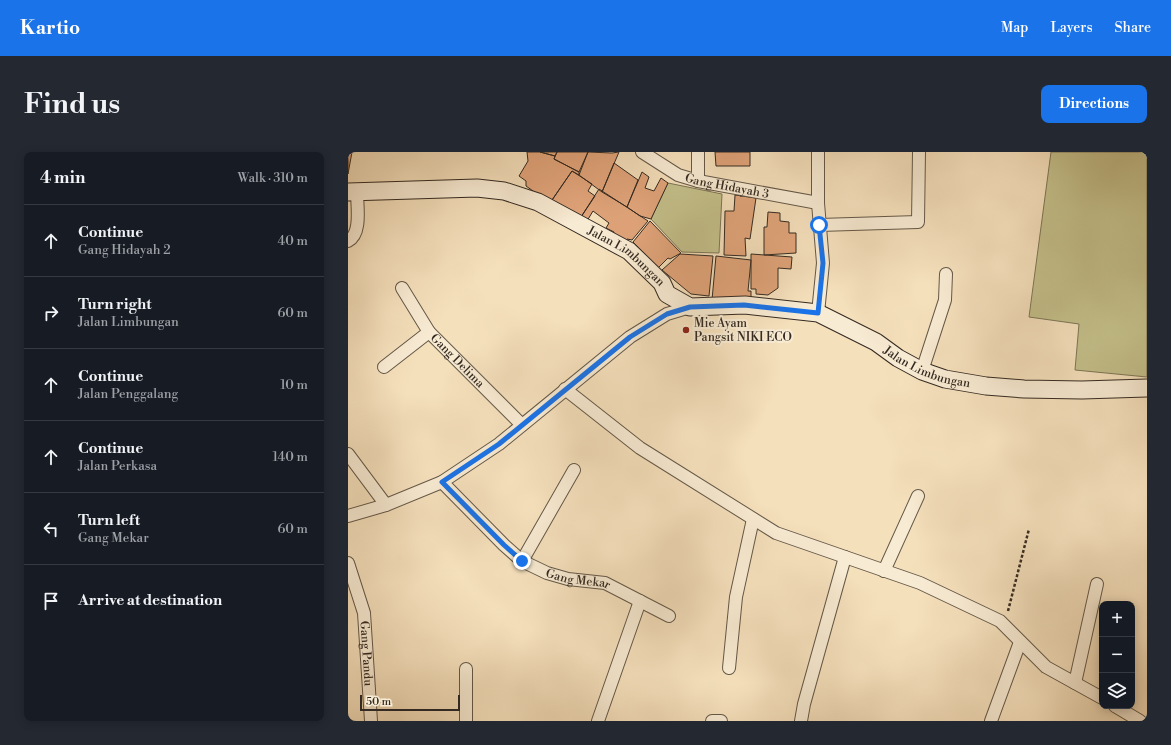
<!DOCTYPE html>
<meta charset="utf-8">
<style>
:root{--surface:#171b24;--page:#242831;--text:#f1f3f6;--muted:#9ea1a6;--line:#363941;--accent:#1a73e8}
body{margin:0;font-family:"Libre Bodoni",serif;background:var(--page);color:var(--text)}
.controls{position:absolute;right:12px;bottom:12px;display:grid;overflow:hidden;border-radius:8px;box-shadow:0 2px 10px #0003}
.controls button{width:36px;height:36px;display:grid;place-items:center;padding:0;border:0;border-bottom:1px solid var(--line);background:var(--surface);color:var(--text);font:20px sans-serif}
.scale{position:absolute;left:12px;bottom:10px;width:100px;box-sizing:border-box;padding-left:4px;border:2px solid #342a21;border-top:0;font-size:11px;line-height:14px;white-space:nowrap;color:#342a21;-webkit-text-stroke:3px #f8ebd3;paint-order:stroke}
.stop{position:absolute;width:12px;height:12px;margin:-9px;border:3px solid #1a73e8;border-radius:50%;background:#fff}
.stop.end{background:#1a73e8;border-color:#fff;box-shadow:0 1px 4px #0008}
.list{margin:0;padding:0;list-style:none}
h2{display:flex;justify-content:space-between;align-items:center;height:52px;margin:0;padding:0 16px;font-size:17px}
h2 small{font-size:13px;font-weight:400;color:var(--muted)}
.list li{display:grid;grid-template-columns:26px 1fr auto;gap:12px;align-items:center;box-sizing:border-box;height:72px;padding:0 16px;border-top:1px solid var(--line)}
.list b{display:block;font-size:15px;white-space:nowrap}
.list p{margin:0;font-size:13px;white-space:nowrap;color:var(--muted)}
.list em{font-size:13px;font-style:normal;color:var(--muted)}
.icon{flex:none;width:22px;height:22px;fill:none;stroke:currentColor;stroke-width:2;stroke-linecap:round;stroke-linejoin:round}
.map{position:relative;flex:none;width:799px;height:569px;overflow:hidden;border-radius:8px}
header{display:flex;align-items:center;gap:24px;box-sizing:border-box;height:56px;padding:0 20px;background:var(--accent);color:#fff}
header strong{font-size:19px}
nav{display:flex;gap:22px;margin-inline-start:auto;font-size:14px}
.intro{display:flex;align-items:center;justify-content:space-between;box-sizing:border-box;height:96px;padding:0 24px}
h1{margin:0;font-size:28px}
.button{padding:10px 18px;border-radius:8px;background:var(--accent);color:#fff;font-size:14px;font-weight:700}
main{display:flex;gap:24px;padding:0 24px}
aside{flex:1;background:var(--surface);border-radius:8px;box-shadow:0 2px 10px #0003}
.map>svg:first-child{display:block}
.green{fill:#c4c08b;stroke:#7c7556}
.building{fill:#e1a47a;stroke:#342a21}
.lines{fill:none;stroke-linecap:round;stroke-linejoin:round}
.street-casing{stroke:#645848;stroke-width:14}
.secondary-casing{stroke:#342a21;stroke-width:19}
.path{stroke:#342a21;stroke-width:2.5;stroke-dasharray:3 2;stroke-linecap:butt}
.street{stroke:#f8ebd3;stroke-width:12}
.secondary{stroke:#f8ebd3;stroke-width:17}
.route{stroke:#1a73e8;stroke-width:5}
.poi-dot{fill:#8f2418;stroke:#f8ebd3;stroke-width:1.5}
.labels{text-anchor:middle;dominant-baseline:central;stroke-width:4;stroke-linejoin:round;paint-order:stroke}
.street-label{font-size:12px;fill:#342a21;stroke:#f8ebd3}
.poi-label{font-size:12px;fill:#342a21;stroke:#f8ebd3;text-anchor:start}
</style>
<header>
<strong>Kartio</strong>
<nav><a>Map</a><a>Layers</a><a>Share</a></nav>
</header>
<div class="intro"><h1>Find us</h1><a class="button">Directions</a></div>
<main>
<aside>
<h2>4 min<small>Walk · 310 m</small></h2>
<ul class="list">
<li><svg class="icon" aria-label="ahead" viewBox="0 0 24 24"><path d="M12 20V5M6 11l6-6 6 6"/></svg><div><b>Continue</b><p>Gang Hidayah 2</p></div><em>40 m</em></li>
<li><svg class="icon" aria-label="right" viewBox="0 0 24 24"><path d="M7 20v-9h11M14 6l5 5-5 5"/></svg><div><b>Turn right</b><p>Jalan Limbungan</p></div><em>60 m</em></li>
<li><svg class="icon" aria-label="ahead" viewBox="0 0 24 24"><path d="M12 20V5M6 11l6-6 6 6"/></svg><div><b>Continue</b><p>Jalan Penggalang</p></div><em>10 m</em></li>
<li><svg class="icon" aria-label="ahead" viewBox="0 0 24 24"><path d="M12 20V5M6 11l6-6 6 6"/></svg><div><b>Continue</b><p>Jalan Perkasa</p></div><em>140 m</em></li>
<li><svg class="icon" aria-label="left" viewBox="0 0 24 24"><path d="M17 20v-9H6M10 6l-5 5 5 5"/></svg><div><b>Turn left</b><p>Gang Mekar</p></div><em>60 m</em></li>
<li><svg class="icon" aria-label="arrive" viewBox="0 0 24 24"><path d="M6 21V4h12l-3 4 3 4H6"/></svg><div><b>Arrive at destination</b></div></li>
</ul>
</aside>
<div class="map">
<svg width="799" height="569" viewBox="0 0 799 569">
<rect width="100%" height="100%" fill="#f5e0bc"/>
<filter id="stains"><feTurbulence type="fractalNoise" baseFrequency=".005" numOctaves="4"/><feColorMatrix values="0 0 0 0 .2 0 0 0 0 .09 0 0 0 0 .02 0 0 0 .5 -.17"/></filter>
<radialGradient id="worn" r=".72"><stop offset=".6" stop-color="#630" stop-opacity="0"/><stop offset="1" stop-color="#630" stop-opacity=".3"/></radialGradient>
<path class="green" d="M 703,0 L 799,0 L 799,225 L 727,218 L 731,172 L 681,165 Z
M 320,31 L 374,42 L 371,101 L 334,100 L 303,67 Z"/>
<path class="building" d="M 0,0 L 4,0 L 0,22 Z
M 179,0 L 192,0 L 207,4 L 206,7 L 231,20 L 231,23 L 224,19 L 202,51 L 178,34 L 178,29 L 171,24 L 180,9 Z
M 192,0 L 209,0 L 207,4 Z
M 209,0 L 240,0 L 231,20 L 206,7 Z
M 240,0 L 264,1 L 271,0 L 254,40 L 231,23 Z
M 367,0 L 402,0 L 402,14 L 368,14 Z
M 266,11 L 290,28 L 279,55 L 254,40 Z
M 224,19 L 244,32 L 240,39 L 247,44 L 233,65 L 204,48 Z
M 294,20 L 301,25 L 297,36 L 306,39 L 313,26 L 320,31 L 303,67 L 292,64 L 279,55 Z
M 251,37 L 300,69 L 284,88 L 279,87 L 278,89 L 265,84 L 266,80 L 258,76 L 261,71 L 245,59 L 239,69 L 233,65 Z
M 387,43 L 408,46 L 402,87 L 397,86 L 398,104 L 376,103 L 377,59 L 386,59 Z
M 420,60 L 432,61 L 432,69 L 441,70 L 441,81 L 448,81 L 448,101 L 416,103 L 416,75 L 419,75 Z
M 302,69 L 333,101 L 322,107 L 320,106 L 310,116 L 285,90 Z
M 332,102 L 365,104 L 361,144 L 343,142 L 314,118 Z
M 403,102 L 444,105 L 443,117 L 430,116 L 430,136 L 420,143 L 408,142 L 408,137 L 403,137 Z
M 368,104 L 403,108 L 400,139 L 403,139 L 403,151 L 364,148 Z"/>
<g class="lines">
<g class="street-casing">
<g id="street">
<path id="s1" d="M 294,0 L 330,23 L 350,29 L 470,51"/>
<path d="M 350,0 L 350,29"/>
<path d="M 470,0 L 470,51 L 475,111 L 470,161"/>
<path d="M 471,73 L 570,70 L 571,0"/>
<path d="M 0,89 C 14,82 9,54 9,40"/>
<path id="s2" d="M 54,136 L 81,180 L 174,273"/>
<path d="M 36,215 L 81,180"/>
<path d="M 574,219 L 597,148 L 598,122"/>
<path d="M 217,237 L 292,296 L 428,381 L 572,431 L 652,469 L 698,515 L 754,546"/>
<path d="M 0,302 L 38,353"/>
<path id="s3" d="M 94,330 L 156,393 L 174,409 L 199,421 L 220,427 L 257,431 L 321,464"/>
<path d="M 0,364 L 38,353 L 94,330 L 151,292 L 282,185 L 319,162 L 342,155"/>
<path d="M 174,409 L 226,318"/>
<path id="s4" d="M 0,411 L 16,461 L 23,569"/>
<path d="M 536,419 L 570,344"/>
<path d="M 381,516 L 388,445 L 405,367"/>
<path d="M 727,531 L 749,432"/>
<path d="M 767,554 L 792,569"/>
<path d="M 118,569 L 118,517"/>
<path d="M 250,569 L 292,449"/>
<path d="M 364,569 L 373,569"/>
<path d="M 453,569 L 456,552 L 497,405"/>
<path d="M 643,569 L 672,490"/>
</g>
</g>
<g class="secondary-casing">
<g id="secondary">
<path id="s5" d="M 0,40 L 129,36 L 156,39 L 190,50 L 281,99 L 314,131 L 319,142 L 342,155 L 397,153 L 470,161 L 528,190 L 550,206 L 574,219 L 597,227 L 638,234 L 676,237 L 734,238 L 799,236"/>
</g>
</g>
<path class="path" d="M 660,459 L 681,377"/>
<use href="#street" class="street"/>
<use href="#secondary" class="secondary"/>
</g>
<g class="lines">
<path class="route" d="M 174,409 L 156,393 L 94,330 L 151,292 L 282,185 L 319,162 L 342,155 L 396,153 L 470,161 L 475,111 L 471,73"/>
</g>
<circle class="poi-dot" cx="338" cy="178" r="4"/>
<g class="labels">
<g class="street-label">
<text stroke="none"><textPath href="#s1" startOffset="93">Gang Hidayah 3</textPath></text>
<text stroke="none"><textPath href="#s5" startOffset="296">Jalan Limbungan</textPath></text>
<text stroke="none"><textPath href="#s2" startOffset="92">Gang Delima</textPath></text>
<text stroke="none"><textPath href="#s5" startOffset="631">Jalan Limbungan</textPath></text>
<text stroke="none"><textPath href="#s3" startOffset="172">Gang Mekar</textPath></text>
<text stroke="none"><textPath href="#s4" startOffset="93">Gang Pandu</textPath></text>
</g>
<g class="poi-label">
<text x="346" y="171">Mie Ayam<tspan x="346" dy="14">Pangsit NIKI ECO</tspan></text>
</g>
</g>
<rect width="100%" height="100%" filter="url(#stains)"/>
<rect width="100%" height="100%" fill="url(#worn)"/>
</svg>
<div class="controls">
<button>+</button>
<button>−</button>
<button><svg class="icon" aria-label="layers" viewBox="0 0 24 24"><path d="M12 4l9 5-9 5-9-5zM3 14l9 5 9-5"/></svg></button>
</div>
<div class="scale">50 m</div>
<div class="stop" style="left:471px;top:73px"></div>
<div class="stop end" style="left:174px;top:409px"></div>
</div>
</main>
